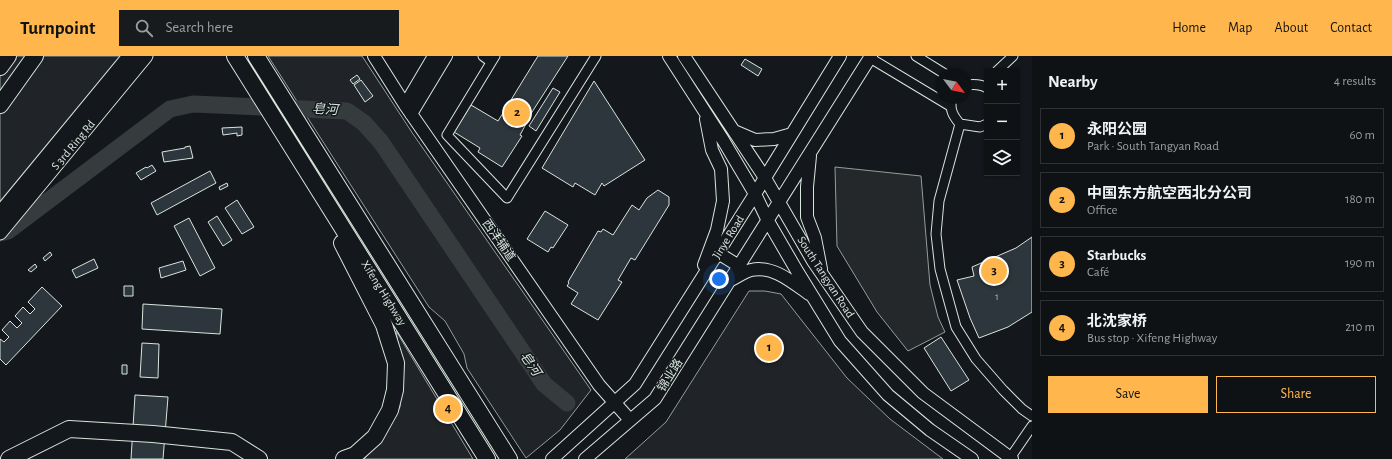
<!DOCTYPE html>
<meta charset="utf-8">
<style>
:root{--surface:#0f1215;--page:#181b1e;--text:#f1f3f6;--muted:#9b9ea0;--line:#2f3234;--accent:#ffb74d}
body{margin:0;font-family:"Alegreya Sans","Noto Sans SC",sans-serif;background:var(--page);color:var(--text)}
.controls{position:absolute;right:12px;top:12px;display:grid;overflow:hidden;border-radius:0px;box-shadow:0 1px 3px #0004}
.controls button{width:36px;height:36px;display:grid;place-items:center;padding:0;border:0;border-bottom:1px solid var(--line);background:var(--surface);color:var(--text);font:20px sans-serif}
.compass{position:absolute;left:936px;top:12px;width:36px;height:36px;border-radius:50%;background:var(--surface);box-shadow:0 1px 3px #0004;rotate:122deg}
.you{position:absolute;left:719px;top:223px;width:14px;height:14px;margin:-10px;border:3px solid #fff;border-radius:50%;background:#1a73e8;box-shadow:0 0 0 6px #1a73e833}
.badge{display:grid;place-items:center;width:26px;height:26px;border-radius:50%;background:var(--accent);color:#111;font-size:13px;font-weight:700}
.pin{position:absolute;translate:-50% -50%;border:2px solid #fff;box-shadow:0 1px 4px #0006}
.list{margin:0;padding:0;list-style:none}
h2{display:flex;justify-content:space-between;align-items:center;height:52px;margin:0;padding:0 16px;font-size:17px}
h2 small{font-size:13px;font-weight:400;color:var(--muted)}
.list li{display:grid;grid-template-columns:26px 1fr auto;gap:12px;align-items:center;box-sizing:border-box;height:56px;margin:0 8px 8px;padding:0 8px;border:1px solid var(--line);border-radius:0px}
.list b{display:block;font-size:15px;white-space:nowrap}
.list p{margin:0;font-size:13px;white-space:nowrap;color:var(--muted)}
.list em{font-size:13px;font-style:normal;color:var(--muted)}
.actions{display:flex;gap:8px;padding:12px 16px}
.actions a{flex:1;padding:9px 0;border:1px solid var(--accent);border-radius:0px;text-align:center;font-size:14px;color:var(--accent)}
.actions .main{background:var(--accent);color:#111}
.icon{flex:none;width:22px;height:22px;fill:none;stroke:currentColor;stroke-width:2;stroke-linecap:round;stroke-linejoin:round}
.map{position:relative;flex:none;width:1032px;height:403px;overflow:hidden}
header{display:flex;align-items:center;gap:24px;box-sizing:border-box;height:56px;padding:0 20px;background:var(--accent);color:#111}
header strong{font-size:19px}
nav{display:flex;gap:22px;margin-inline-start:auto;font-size:14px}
.search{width:280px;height:36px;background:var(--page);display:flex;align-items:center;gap:10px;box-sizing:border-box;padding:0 14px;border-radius:0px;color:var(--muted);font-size:15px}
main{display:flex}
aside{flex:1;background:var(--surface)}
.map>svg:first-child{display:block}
.green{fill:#202428;stroke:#939e99}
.parking{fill:#24282b;stroke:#939e99}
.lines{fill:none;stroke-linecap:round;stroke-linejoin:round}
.river{stroke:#363b3e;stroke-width:17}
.building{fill:#2c363c;stroke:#d8e6dc}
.street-casing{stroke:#d8e6dc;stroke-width:11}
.secondary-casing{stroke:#d8e6dc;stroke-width:14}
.primary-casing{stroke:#d8e6dc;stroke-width:15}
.highway-casing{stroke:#d8e6dc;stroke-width:18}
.street{stroke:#14181c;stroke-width:9}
.secondary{stroke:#14181c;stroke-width:12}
.primary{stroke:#14181c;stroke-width:13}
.highway{stroke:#14181c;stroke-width:16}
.labels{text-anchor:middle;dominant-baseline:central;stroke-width:3;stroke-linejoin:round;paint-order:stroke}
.number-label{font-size:10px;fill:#adbab4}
.street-label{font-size:12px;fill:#d8e6dc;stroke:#14181c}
.water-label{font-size:13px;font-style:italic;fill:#d8e6dc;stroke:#14181c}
</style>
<header>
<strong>Turnpoint</strong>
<div class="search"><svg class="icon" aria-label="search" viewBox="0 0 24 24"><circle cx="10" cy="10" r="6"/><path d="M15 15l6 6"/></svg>Search here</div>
<nav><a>Home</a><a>Map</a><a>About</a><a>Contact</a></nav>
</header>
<main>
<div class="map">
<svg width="1032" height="403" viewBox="0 0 1032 403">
<rect width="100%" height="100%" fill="#14181c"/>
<path class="green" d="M 0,0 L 121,0 L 0,149 Z
M 268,0 L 362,0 L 413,78 L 591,334 L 560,374 L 526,402 L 467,312 L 464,298 L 445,265 L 429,251 Z
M 749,235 L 765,235 L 781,238 L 847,322 L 890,363 L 943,403 L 625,403 L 666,366 Z
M 396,275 L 473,403 L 364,403 L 382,383 L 400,351 L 403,316 Z"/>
<path class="parking" d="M 835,111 L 921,120 L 930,229 L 938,261 L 945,276 L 908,295 L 877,256 L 837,190 Z"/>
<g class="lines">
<path class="river" d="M 0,177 L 8,175 L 170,53 L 193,48 L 347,55 L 364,67 L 381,86 L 544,328 L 567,347"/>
</g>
<path class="building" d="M 538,0 L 568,0 L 525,67 L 526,68 L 520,79 L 522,80 L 502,111 L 478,96 L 480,92 L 454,76 L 471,49 L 498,65 Z
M 745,3 L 762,13 L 758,20 L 741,9 Z
M 357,19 L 360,23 L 353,28 L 350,24 Z
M 361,24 L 373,40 L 365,46 L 354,29 Z
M 594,25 L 645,104 L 604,130 L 602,127 L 595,139 L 575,127 L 573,131 L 542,112 Z
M 553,32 L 560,36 L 536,75 L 529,70 Z
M 242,71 L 242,79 L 237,80 L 237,77 L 223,79 L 222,72 Z
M 190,90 L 193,102 L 164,106 L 162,96 L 185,92 L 185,91 Z
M 152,109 L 156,115 L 141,124 L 136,117 L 146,111 L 147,112 Z
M 210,115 L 216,127 L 157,159 L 151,147 Z
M 227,127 L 228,130 L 220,134 L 219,131 Z
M 658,134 L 669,141 L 669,149 L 635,204 L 631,202 L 618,224 L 622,226 L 598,264 L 571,248 L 578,237 L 567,230 L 569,227 L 568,226 L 598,175 L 601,176 L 603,173 L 613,179 L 632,149 L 639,154 L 647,142 Z
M 237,144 L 254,171 L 242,178 L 225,152 Z
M 545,155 L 568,169 L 553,192 L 551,191 L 548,196 L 527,183 Z
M 217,160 L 232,184 L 223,190 L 208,166 Z
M 189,162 L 215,212 L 200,220 L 174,170 Z
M 1032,181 L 1032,256 L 1008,271 L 979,282 L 970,262 L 957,224 L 974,220 L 972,211 L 1016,192 Z
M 50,196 L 52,199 L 45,205 L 43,202 Z
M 94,203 L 98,212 L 76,222 L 72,214 Z
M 183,205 L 186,214 L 161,222 L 159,212 Z
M 35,208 L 37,211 L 31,216 L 28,214 Z
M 124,230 L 133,230 L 133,240 L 124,240 Z
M 42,231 L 62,250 L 6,309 L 0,303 L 0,283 L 4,286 L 9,281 L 2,274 L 10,265 L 17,272 L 22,267 L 15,260 L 23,251 L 30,258 L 35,253 L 28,246 Z
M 143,248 L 222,253 L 220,278 L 142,273 Z
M 941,281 L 969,324 L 951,335 L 924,292 Z
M 142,287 L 159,288 L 158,322 L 140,321 Z
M 122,309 L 127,309 L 127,318 L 122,318 Z
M 135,339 L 168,341 L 163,403 L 131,403 Z"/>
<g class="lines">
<g class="street-casing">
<path id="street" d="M 483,0 L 491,6
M 495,0 L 447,79 L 507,142 L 596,0
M 916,0 L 945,18
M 870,2 L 950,50
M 997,15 L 1013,0
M 966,29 C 973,28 981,28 987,32
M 952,42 C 949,53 953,60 960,68 L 980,71 L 987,68
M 960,68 L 939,145 L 936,178 L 940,213 L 956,271 L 976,303 L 1003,334 L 1022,353 L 1032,360
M 1010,402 L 1032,370"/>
</g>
<g class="secondary-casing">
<path id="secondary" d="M 374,0 L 405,49 L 599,329 L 630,364
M 669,0 L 723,84 L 755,138 L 768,165 L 797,215 L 840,285 L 888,339 L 930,374 L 972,403
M 684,0 L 765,122 L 813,205 L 862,276 L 923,337 L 1012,403
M 405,49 L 434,0
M 411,58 L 446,0
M 734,75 L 755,84 L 774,83 L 792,78
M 810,100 L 807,131 L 807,161 L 815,182 L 821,213
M 718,197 L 739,210
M 704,209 L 717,174 L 723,145 L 721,113 L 712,94 L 706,63
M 731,224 C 737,221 744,216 751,214 C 773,209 792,226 809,238
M 552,403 L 635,328 L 755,138 L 840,0
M 585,403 L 655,343 L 871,0"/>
</g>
<g class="primary-casing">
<path id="primary" d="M 0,177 L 146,0"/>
</g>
<g class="highway-casing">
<path id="highway" d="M 235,0 L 487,403
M 256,0 L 509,403
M 0,11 L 8,0
M 0,49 L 35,0
M 0,159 L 131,0
M 342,187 L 384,269 L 396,307 L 395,334 L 390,354 L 375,381 L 355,399 L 344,403
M 9,403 L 69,373 L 153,378 L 232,386 L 259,403"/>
</g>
<use href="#street" class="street"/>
<use href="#secondary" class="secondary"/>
<use href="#primary" class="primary"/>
<use href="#highway" class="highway"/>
</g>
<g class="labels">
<g class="number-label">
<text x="997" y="241">1</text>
</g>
<g class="street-label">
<text transform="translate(73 89) rotate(-50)">S 3rd Ring Rd</text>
<text transform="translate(728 181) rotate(-58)">Jinye Road</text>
<text transform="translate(499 184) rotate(55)">西沣辅道</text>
<text transform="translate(826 221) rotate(57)">South Tangyan Road</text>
<text transform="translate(384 237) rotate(58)">Xifeng Highway</text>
<text transform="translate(670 319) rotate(-58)">锦业路</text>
</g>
<g class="water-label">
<text transform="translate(325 54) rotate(3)">皂河</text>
<text transform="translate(530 308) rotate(56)">皂河</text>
</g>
</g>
</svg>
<div class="controls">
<button>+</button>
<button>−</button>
<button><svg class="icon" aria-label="layers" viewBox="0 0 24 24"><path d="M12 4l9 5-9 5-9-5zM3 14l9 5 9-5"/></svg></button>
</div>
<svg class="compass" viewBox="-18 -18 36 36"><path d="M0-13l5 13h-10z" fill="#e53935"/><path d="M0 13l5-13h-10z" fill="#9b9ea0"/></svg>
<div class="you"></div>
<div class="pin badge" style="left:769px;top:292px">1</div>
<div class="pin badge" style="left:517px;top:57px">2</div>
<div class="pin badge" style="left:994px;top:215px">3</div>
<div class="pin badge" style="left:448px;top:353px">4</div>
</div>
<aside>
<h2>Nearby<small>4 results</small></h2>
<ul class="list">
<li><span class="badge">1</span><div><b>永阳公园</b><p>Park · South Tangyan Road</p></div><em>60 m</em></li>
<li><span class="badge">2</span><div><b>中国东方航空西北分公司</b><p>Office</p></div><em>180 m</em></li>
<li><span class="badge">3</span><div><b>Starbucks</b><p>Café</p></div><em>190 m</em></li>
<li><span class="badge">4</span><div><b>北沈家桥</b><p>Bus stop · Xifeng Highway</p></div><em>210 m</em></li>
</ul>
<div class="actions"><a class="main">Save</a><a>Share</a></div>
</aside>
</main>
